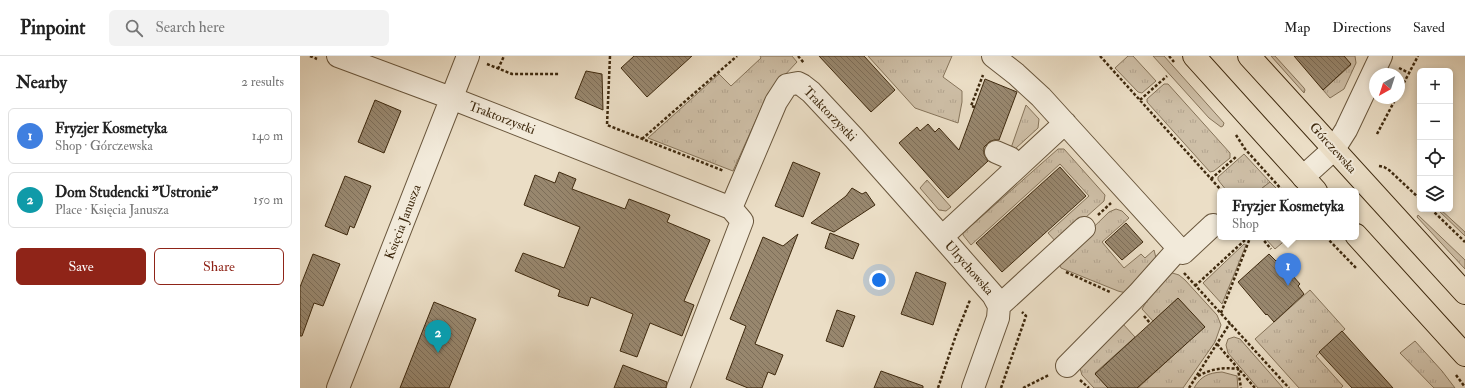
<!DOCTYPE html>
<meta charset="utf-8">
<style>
:root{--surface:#fff;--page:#f2f2f2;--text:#222;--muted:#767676;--line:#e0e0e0;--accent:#8f2418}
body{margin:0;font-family:"IM FELL Double Pica",serif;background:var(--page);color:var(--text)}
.controls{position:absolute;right:12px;top:12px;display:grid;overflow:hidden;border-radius:6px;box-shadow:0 2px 6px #0003}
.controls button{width:36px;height:36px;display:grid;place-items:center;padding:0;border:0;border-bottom:1px solid var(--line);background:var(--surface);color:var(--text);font:20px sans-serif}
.compass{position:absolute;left:1069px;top:12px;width:36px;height:36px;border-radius:50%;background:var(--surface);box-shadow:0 2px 6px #0003;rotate:219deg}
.you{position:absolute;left:579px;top:224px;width:14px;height:14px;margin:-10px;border:3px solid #fff;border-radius:50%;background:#1a73e8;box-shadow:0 0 0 6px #1a73e833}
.badge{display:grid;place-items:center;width:26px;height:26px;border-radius:50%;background:var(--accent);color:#fff;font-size:13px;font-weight:700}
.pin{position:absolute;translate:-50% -33px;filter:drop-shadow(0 1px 2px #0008)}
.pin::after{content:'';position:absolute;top:21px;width:14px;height:12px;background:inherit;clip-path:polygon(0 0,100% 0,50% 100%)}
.popup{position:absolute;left:917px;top:132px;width:142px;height:52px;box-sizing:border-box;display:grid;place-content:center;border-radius:6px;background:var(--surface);filter:drop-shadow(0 1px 3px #0005);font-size:13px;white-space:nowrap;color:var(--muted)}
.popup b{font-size:15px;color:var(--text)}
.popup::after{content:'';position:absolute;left:50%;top:100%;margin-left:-8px;border:8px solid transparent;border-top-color:var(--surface)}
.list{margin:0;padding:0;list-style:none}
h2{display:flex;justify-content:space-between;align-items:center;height:52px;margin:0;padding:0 16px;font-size:17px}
h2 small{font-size:13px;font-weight:400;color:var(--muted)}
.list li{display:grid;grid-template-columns:26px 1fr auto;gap:12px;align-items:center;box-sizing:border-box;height:56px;margin:0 8px 8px;padding:0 8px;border:1px solid var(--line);border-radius:6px}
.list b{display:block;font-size:15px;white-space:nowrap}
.list p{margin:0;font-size:13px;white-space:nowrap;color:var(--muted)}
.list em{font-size:13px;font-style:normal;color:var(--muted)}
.actions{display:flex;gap:8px;padding:12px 16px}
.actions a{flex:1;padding:9px 0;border:1px solid var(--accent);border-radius:6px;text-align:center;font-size:14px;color:var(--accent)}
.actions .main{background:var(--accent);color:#fff}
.icon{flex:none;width:22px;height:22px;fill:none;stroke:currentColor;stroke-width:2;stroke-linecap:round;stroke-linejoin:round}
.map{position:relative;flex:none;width:1165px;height:332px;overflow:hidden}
header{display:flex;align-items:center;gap:24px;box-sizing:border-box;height:56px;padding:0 20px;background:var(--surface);border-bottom:1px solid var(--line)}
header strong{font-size:19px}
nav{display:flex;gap:22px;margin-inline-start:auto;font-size:14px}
.search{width:280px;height:36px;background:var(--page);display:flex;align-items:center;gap:10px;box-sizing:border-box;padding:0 14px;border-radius:6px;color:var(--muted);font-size:15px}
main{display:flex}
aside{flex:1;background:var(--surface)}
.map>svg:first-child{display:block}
.grass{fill:url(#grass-tufts);stroke:#86745a}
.garden{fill:#cebfa7;stroke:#86745a}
.building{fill:url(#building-back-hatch);stroke:#3e290e}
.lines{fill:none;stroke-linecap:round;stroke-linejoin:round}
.minor-casing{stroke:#69563c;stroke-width:24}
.major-casing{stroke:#3e290e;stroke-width:24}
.path{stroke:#3e290e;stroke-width:2.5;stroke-dasharray:3 2;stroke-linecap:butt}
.minor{stroke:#f2eada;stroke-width:22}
.major{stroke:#ebdec6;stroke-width:22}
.labels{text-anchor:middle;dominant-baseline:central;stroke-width:4;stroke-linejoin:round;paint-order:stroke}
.street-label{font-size:13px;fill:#3e290e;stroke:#f2eada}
</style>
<header>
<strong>Pinpoint</strong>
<div class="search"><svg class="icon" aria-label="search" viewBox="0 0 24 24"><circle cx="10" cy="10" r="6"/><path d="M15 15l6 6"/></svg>Search here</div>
<nav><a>Map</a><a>Directions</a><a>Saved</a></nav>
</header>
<main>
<aside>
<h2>Nearby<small>2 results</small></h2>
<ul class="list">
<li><span class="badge" style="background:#3f7fe0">1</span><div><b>Fryzjer Kosmetyka</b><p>Shop · Górczewska</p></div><em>140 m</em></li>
<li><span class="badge" style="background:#0f9aa8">2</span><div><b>Dom Studencki &quot;Ustronie&quot;</b><p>Place · Księcia Janusza</p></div><em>150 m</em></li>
</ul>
<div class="actions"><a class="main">Save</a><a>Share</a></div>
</aside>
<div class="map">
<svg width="1165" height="332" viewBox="0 0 1165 332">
<defs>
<pattern id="grass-tufts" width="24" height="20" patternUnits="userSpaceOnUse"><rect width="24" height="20" fill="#cebfa7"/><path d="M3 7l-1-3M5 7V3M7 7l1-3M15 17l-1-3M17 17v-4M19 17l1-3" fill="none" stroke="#b2a48f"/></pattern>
<pattern id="building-back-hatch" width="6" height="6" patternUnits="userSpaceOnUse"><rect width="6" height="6" fill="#98876e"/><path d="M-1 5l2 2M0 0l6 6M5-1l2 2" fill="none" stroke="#7d6e59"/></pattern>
</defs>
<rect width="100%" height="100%" fill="#ebdec6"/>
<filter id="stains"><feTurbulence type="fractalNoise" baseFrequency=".005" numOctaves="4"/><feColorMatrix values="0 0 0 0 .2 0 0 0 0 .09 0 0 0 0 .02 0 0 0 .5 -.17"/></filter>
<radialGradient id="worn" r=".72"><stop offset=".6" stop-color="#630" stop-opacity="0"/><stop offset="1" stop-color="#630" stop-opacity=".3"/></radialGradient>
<path class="grass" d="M 460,0 L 492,0 L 497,6 L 468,37 L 433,115 L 348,82 L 419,18 L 431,30 L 461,2 Z
M 568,0 L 652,0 L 643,21 L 662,35 L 662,46 L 658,67 L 615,52 Z
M 828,0 L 833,0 L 856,25 L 842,37 L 838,36 L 815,12 Z
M 971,0 L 975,0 L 1004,32 L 1005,34 L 1004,37 Z
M 1044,0 L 1055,0 L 1056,7 L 1044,33 L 1030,42 L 1023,34 L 1051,9 Z
M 864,28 L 868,28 L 930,97 L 930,102 L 914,115 L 910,116 L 847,46 L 847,43 Z
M 726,49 L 739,63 L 738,72 L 715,93 L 711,92 Z
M 758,93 L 764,93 L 805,139 L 804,145 L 757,187 L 748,177 L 789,140 L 760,108 L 671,189 L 663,179 L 663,177 Z
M 944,98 L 970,126 L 961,133 L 962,135 L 927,135 L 918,124 L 918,121 Z
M 627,124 L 651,151 L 646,155 L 639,154 L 620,132 Z
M 816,153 L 822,155 L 829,162 L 802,186 L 824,212 L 841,198 L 845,202 L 854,194 L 856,202 L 834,239 L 818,235 L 761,212 L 758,206 L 809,156 Z
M 1137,153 L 1140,153 L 1165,176 L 1165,180 Z
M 1118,159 L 1165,204 L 1165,213 L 1117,161 Z
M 964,181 L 989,181 L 975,193 Z
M 944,188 L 946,189 L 922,248 L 903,227 Z
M 869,216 L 879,219 L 885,224 L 917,259 L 921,269 L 915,286 L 883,332 L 838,332 L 904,271 L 878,242 L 853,265 L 842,253 L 862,220 Z
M 1010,234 L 1045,273 L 1016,300 L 1043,330 L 1041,332 L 999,332 L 955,283 Z
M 822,267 L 835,281 L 795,317 L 808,332 L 794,332 L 782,319 L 779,309 Z
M 934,281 L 940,283 L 983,332 L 958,332 L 928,297 L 926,289 L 928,283 Z
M 1115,285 L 1142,315 L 1155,332 L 1134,332 L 1100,297 Z
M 922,316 L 937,320 L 938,332 L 894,332 C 901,320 908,317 922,316 Z"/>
<path class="garden" d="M 853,0 L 864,0 L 924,67 L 923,70 L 921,71 L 909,62 Z
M 970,126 L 979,135 L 962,135 L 961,133 Z"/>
<path class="building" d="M 334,0 L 392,0 L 347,41 L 321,12 Z
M 519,0 L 564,0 L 595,34 L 571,56 Z
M 994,0 L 1044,0 L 1051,8 L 1023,34 Z
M 286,15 L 302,18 L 303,54 L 275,42 Z
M 685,23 L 717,36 L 699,84 L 694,84 L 689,86 L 684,91 L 684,98 L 688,105 L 648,142 L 599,87 L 617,71 L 620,75 L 628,68 L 635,76 L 639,72 L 659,94 Z
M 75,44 L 101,55 L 84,97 L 58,86 Z
M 493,106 L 520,117 L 503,161 L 475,150 Z
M 760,111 L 786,140 L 702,216 L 676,187 Z
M 259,116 L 276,123 L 272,133 L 325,153 L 329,143 L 370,159 L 367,166 L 410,184 L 384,245 L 394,249 L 382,280 L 350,267 L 337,301 L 320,295 L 333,258 L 291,241 L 288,250 L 258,240 L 260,234 L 215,215 L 223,197 L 264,212 L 280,171 L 224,149 L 235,119 L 255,127 Z
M 45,120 L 71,130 L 54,172 L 50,170 L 47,179 L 25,170 Z
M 552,132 L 562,138 L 566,136 L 575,149 L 534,176 L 511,167 L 546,140 Z
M 826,167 L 843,186 L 822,204 L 805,186 Z
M 530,177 L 559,188 L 553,203 L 525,192 Z
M 498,178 L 455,288 L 483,299 L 475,319 L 468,316 L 462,332 L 448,332 L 426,323 L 446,270 L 430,263 L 463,181 L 483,190 Z
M 13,198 L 40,208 L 23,250 L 14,247 L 2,280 L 0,280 L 0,231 Z
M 969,198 L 976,205 L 978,203 L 1000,228 L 998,230 L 1004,238 L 974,266 L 967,258 L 966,259 L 938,226 Z
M 616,216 L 646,227 L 633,269 L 601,258 Z
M 878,242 L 905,271 L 837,332 L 808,332 L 795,318 Z
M 134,246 L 176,263 L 149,332 L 100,332 Z
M 537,254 L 555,260 L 543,291 L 526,285 Z
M 1042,275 L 1093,332 L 1052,332 L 1019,296 Z
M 323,309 L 367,326 L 366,332 L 314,332 Z
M 581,315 L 623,330 L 623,332 L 574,332 Z"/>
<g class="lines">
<g class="minor-casing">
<path id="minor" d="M 38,0 L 151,42 L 431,152
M 693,0 L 716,18 L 741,41 L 883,197 L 913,169
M 696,96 L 710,102 L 718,110
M 1003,121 L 1034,93 L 1046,74 L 1081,0
M 699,250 L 784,172
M 767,310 L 838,238 L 879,192
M 38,332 L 168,0
M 378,332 L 442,165 L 431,152 L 476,46 L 487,29 L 498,27 L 502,29 L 511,36 L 554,82 L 642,181
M 673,332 L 698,262 L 699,250 L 693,239 L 642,181 L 765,67"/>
</g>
<g class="major-casing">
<path id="major" d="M 894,0 L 1016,135
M 949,0 L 1165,237
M 1056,179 L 1165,299"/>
</g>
<path class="path" d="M 10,0 L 17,3
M 310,0 L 307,69 L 424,115
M 498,0 L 504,7
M 800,0 L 922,135
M 869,0 L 874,6
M 187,8 L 212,18 L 260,18
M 1099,12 L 1109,17
M 198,13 L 204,0
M 1099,36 L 1118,0
M 840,44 L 867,20
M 675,51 L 671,50 L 683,19
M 1077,78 L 1096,42
M 936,79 L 945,93 L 983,135
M 342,83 L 437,0
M 1079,110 L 1084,111 L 1089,114 L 1120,143
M 911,123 L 937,100
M 1131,153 L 1165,186
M 798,159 L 811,147
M 961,181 L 971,193
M 1026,181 L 1056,212
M 766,216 L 810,236
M 884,217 L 989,332
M 895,230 L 945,184 L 951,181
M 921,257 L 950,182
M 844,260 L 850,267
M 917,288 L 955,332
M 1156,319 L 1165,331
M 898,320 C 911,313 923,311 938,313 L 941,332
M 780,324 L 789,332
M 638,332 L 656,279 L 670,244
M 701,332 L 726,260 L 722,256
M 723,332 L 749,319
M 889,332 L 930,267"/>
<use href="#minor" class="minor"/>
<use href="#major" class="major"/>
</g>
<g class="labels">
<g class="street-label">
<text transform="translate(530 58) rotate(46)">Traktorzystki</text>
<text transform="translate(202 62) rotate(21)">Traktorzystki</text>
<text transform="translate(1033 92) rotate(48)">Górczewska</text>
<text transform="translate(103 166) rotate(-69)">Księcia Janusza</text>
<text transform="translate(669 212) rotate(49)">Ulrychowska</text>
</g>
</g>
<rect width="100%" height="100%" filter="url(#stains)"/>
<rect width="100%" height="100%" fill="url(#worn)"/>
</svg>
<div class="controls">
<button>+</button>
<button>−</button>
<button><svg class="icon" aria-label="locate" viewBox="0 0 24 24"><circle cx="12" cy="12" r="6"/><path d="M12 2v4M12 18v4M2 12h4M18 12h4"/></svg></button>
<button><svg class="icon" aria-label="layers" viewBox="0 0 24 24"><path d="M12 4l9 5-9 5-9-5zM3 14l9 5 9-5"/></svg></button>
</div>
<svg class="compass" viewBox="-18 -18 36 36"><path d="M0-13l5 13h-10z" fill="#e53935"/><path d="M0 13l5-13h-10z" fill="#767676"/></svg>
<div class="you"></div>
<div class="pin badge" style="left:988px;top:230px;background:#3f7fe0">1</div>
<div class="popup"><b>Fryzjer Kosmetyka</b>Shop</div>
<div class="pin badge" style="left:138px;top:297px;background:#0f9aa8">2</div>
</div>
</main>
